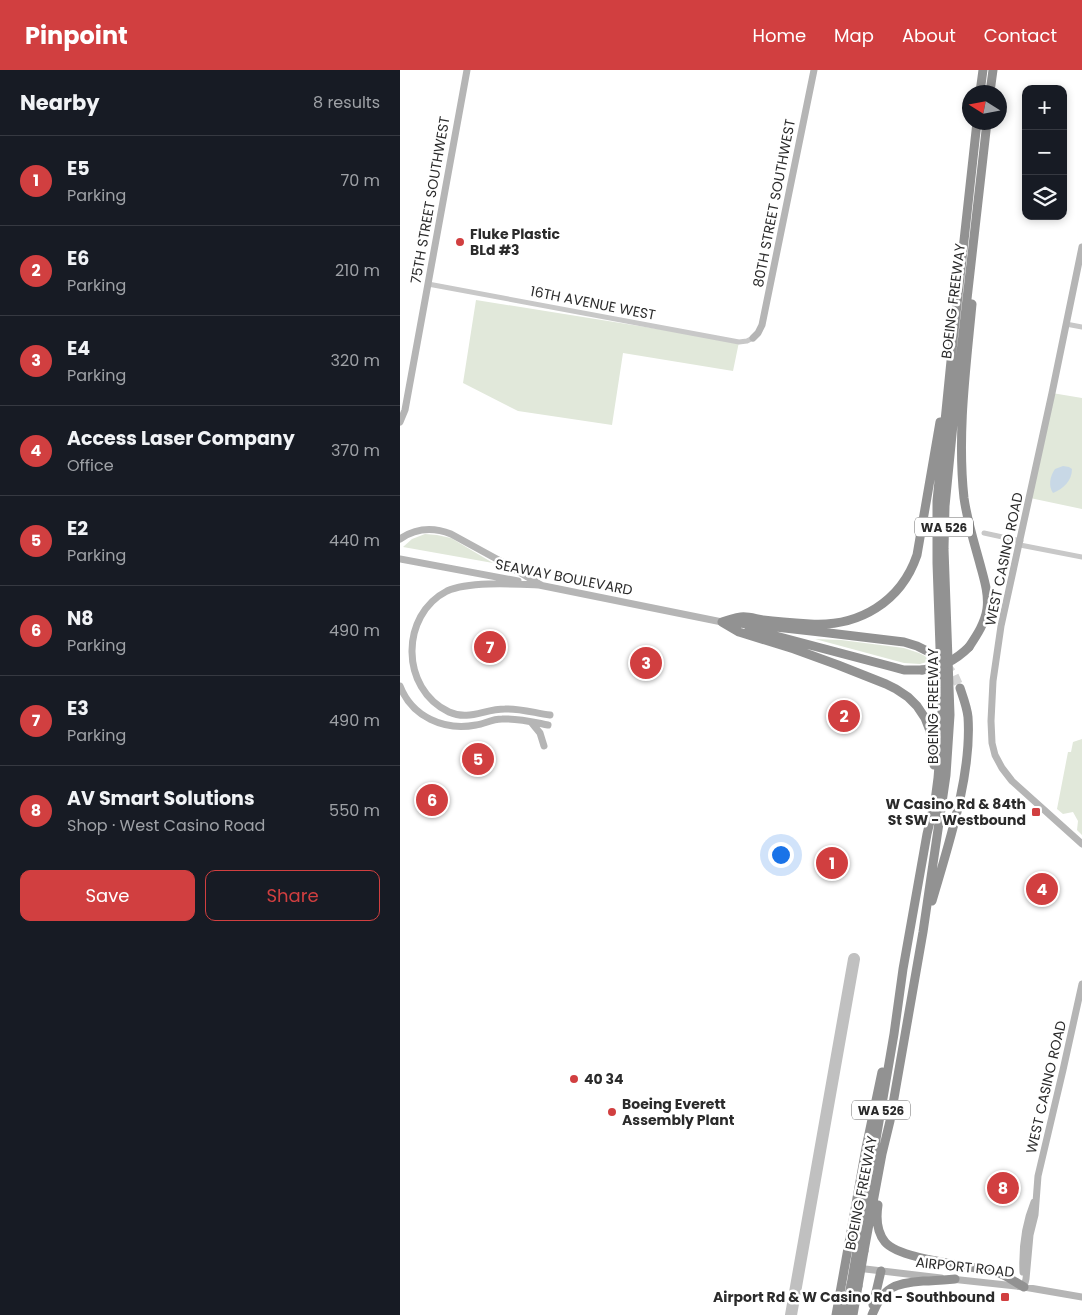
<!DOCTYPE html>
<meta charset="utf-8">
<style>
:root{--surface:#171b24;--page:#242831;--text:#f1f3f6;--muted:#9ea1a6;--line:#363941;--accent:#d13f40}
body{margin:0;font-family:Poppins,sans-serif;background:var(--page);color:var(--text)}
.controls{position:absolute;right:15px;top:15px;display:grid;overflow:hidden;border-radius:10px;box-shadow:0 2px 8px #0003}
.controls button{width:45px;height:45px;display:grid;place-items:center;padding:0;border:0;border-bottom:1px solid var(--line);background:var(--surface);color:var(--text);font:25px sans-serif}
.compass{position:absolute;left:562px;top:15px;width:45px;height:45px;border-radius:50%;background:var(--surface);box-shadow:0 2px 8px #0003;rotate:281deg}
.you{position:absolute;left:380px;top:784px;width:18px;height:18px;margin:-12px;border:4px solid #fff;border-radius:50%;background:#1a73e8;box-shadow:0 0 0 8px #1a73e833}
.badge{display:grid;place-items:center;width:32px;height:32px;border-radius:50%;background:var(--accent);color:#fff;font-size:16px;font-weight:700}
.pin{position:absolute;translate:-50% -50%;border:2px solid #fff;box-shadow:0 1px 5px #0006}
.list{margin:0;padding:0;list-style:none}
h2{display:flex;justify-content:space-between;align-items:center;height:65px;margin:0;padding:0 20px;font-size:21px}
h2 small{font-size:16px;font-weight:400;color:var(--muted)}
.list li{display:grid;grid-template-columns:32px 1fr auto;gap:15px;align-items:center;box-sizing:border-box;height:90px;padding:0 20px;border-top:1px solid var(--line)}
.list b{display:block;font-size:19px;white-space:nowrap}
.list p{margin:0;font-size:16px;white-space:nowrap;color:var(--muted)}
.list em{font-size:16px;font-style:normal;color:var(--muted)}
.actions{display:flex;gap:10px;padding:15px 20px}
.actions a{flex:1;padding:11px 0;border:1px solid var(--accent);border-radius:10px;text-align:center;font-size:18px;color:var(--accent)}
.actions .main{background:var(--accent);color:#fff}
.icon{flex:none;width:28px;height:28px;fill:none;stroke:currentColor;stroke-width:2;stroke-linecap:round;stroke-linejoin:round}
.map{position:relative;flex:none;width:682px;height:1245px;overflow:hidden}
header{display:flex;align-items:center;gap:30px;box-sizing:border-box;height:70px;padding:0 25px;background:var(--accent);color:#fff}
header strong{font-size:24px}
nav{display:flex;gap:28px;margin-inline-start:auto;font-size:18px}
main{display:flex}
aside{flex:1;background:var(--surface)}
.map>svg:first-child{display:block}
.green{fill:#e1e8da}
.water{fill:#c8d8e6}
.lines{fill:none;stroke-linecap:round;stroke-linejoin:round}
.taxiway{stroke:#c0c0c0;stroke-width:12}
.highway-tunnel{stroke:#d5d5d5;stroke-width:9;stroke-dasharray:9 4.5;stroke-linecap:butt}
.street{stroke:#c8c8c8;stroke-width:5}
.secondary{stroke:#b5b5b5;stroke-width:7}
.highway{stroke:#929292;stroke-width:9}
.highway-bridge{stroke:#929292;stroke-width:9}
.poi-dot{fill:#d13f40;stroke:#fff;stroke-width:2}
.labels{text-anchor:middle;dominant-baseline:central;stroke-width:5;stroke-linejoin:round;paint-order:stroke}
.shield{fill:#fff;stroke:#6b6b6b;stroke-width:1}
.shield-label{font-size:12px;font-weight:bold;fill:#2b2b2b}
.street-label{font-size:14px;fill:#2b2b2b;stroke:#fff}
.poi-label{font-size:14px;font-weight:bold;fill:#2b2b2b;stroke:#fff;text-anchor:start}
</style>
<header>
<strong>Pinpoint</strong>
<nav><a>Home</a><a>Map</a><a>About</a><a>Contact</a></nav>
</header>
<main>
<aside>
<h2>Nearby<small>8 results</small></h2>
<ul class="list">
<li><span class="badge">1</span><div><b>E5</b><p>Parking</p></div><em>70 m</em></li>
<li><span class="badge">2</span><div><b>E6</b><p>Parking</p></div><em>210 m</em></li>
<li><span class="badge">3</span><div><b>E4</b><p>Parking</p></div><em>320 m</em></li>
<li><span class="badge">4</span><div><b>Access Laser Company</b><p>Office</p></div><em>370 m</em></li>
<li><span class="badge">5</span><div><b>E2</b><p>Parking</p></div><em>440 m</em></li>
<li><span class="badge">6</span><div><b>N8</b><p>Parking</p></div><em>490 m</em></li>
<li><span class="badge">7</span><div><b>E3</b><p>Parking</p></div><em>490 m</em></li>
<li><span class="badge">8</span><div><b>AV Smart Solutions</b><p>Shop · West Casino Road</p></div><em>550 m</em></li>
</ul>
<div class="actions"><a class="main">Save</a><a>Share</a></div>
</aside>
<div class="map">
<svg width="682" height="1245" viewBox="0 0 682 1245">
<rect width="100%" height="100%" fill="#fff"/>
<path class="green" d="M 76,230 L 339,272 L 333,301 L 223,283 L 212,355 L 118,341 L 63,313 Z
M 652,323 L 682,328 L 682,439 L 630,428 Z
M 25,464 L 37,465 L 51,468 L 93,493 L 3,477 L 12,469 Z
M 415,569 L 441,570 L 504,578 L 519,583 L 533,590 L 520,594 L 504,593 Z
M 682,669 L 682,765 L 677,760 L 678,751 L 673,742 L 663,744 L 657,739 L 668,682 L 671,682 L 673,672 Z"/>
<path class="water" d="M 663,396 L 669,397 L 672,399 C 672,411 663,419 653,423 C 648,416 650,406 655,399 Z"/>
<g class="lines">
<path class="taxiway" d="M 391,1245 L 454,889"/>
<path class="highway-tunnel" d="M 546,595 L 554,605 L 560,618"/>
<path class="street" d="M 28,214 L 339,272 L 347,271 L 353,268
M 666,254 L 682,257
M 584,463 L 621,471
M 620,475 L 682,487"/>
<path class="secondary" d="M 682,177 L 652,323 L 601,556 L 593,611 L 591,651 L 592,673 L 595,685 L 602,698 L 612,711 L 682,774
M 353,268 L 358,263 L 362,255 L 414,0
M 0,352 L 5,340 L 67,0
M 0,469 C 16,458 33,457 51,464 L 104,493 L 141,515
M 0,489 L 118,511
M 139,515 L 322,552
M 141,515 C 116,514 69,511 47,521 C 0,545 0,619 49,642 C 69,651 84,639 105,639 C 119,638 135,643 150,645
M 0,616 C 12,647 44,661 76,655 C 85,654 91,649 102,649 C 118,648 133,652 148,655
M 131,652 L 140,663 L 144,676
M 457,1198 L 541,1208
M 623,1202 C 622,1179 625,1154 634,1132
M 551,1209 L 624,1217 L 682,1227
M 624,1217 L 626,1209 L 630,1165 L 635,1145 L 638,1106 L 663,1000 L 682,914"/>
<path class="highway" d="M 580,22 L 583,0
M 590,22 L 593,0
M 322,552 C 328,550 335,548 341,547 C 348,546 356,549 363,550 C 379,552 394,553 410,554 C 459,557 501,532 517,485 L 540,352
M 322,552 L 339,562 L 394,579 L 438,595 L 486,614 L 496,619 L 508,627 L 517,636 L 525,648 L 530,661 L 534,686 L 534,695
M 330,552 L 429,563 L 504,572 L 517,576 L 531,583
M 349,559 L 493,597 L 504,600 L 522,600
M 569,577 C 577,565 585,553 587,539 C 589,524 584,509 580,494 C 574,472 567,450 564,428 C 557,364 566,298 572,234
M 532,831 C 548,776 572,705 568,647 C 567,637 563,627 560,618
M 478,1135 C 476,1148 476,1161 485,1172 C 500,1190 571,1195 596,1202 C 606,1205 615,1212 624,1217
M 457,1180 L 494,964 L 503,899 L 527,764 L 535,731 L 538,708 L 542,659 L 542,634 L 537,493 L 537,431 L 553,271 L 577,52
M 464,1181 L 482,1084 L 490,1051 L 523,862 L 546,705 L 550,645 L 544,479 L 545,436 L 554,344 L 587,52
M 473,1235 L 481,1201
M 436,1245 L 466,1078 L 482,1002
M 445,1245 L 451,1215
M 453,1245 L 458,1216
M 472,1245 C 483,1217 495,1213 523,1211 C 534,1211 544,1210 555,1209"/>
<path class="highway-bridge" d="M 522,600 C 541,598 556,590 569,577
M 451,1215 L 457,1180
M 458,1216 L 464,1181"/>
</g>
<g class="poi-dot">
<circle cx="60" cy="172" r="5"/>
<rect x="631" y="737" width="10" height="10" rx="2.5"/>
<circle cx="174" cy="1009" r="5"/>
<circle cx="212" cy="1042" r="5"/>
<rect x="600" y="1222" width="10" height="10" rx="2.5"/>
</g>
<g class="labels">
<g class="shield">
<rect x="515" y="447.5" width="58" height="19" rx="4"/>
<rect x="452" y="1030.5" width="58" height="19" rx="4"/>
</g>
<g class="shield-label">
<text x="544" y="457">WA 526</text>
<text x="481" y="1040">WA 526</text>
</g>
<g class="street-label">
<text transform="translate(30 130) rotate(-80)">75TH STREET SOUTHWEST</text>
<text transform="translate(374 133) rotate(-79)">80TH STREET SOUTHWEST</text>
<text transform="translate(553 231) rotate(-83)">BOEING FREEWAY</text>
<text transform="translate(193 233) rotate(11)">16TH AVENUE WEST</text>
<text transform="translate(604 489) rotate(-78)">WEST CASINO ROAD</text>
<text transform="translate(164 507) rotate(11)">SEAWAY BOULEVARD</text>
<text transform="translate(533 636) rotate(-90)">BOEING FREEWAY</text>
<text transform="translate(646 1017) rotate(-77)">WEST CASINO ROAD</text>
<text transform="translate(461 1123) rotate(-79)">BOEING FREEWAY</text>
<text transform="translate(565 1197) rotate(6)">AIRPORT ROAD</text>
</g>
<g class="poi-label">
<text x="70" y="164">Fluke Plastic<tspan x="70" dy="16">BLd #3</tspan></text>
<text x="626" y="734" text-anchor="end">W Casino Rd &amp; 84th<tspan x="626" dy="16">St SW - Westbound</tspan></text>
<text x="184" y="1009">40 34</text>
<text x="222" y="1034">Boeing Everett<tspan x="222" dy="16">Assembly Plant</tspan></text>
<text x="595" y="1227" text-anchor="end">Airport Rd &amp; W Casino Rd - Southbound</text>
</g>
</g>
</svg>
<div class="controls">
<button>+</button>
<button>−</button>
<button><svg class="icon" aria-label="layers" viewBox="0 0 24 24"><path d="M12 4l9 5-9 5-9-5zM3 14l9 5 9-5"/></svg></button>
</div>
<svg class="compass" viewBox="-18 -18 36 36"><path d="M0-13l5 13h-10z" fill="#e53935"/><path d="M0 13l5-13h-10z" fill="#9ea1a6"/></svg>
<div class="you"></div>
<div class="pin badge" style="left:432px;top:793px">1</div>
<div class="pin badge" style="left:444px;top:646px">2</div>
<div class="pin badge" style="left:246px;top:593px">3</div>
<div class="pin badge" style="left:642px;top:819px">4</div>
<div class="pin badge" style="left:78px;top:689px">5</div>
<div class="pin badge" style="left:32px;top:730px">6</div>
<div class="pin badge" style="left:90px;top:577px">7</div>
<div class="pin badge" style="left:603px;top:1118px">8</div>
</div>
</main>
